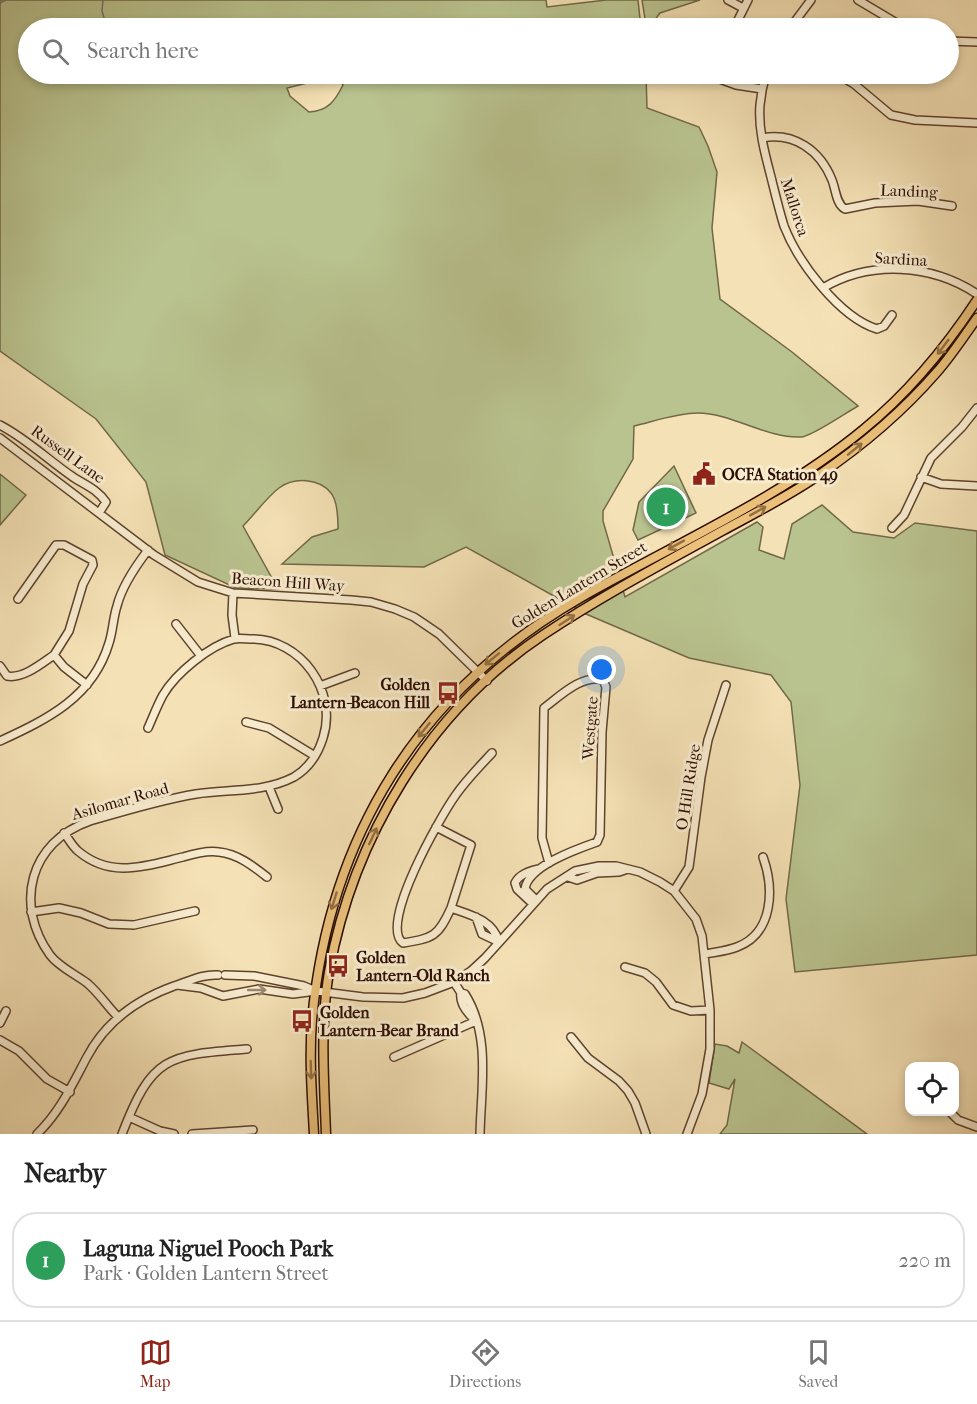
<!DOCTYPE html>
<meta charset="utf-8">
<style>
:root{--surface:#fff;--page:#f2f2f2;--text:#222;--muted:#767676;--line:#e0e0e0;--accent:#8f2418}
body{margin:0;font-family:"IM FELL French Canon",serif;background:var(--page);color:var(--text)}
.controls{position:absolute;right:18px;bottom:18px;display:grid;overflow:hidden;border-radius:12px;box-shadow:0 3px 9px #0003}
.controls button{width:54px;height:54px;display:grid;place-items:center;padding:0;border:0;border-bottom:2px solid var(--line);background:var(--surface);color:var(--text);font:30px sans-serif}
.you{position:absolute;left:602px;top:670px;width:21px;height:21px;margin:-15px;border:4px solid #fff;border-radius:50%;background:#1a73e8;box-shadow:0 0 0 9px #1a73e833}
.badge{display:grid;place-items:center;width:39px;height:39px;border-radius:50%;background:var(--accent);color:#fff;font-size:20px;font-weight:700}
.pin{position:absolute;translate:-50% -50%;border:3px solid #fff;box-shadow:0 2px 6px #0006}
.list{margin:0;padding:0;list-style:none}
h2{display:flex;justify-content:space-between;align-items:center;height:78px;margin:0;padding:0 24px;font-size:26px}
h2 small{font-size:20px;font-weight:400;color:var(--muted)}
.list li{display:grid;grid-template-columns:39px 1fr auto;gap:18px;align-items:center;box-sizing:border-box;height:96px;margin:0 12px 12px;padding:0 12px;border:2px solid var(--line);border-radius:24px}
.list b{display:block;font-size:22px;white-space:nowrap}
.list p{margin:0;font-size:20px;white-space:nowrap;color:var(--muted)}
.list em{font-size:20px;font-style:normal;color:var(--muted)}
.icon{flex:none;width:33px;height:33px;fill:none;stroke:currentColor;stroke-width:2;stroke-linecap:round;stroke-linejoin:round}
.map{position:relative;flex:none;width:977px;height:1134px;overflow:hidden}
.search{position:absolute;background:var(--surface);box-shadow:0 3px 9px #0003;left:18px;right:18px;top:18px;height:66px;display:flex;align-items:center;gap:15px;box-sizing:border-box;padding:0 21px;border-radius:33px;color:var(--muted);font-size:22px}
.sheet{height:186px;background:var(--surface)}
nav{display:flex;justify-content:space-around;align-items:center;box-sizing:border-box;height:84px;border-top:2px solid var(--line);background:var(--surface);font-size:16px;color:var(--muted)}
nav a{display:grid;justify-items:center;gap:3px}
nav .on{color:var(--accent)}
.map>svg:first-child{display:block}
.green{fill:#b9c38f;stroke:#726848;stroke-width:1.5}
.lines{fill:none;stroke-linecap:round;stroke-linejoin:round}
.stream{stroke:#71756e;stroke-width:1.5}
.minor-casing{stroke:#5e422d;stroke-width:10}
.major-casing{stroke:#2c0d00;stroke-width:11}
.minor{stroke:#f8eccf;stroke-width:7}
.major{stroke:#eac07a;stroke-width:8}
.oneway{stroke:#946f43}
.oneway2{stroke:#9c8872}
.labels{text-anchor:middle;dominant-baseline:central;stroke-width:6;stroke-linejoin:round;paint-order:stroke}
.street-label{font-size:16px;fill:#2c0d00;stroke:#f8eccf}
.poi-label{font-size:16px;font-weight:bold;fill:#2c0d00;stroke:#f8eccf;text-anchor:start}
</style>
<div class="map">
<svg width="977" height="1134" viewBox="0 0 977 1134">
<rect width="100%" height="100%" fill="#f4e1b5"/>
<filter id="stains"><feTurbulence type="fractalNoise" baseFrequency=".00333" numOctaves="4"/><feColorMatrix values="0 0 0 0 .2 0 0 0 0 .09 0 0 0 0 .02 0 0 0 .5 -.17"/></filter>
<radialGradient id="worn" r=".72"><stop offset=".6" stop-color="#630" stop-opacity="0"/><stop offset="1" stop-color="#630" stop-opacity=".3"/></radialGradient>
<path class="green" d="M 0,0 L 546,0 L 547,7 L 606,0 L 638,0 L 641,28 L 28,28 L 28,74 L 333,74 L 319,80 L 287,88 L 290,96 L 309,112 C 328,111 335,101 343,85 L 335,74 L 646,74 L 647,108 L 699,127 L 708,146 L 717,172 L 712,228 L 720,299 L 792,352 L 858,406 C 847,412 811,437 801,437 C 768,439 731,413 698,413 C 677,413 655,421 634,426 L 633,459 L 603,511 L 603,521 L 625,597 L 757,522 L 763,527 L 759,550 L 784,559 L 792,524 L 822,505 L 853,532 L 894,538 L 915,523 L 977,531 L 977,955 L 795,972 L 786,899 L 800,785 L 791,702 L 771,675 L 689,658 L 586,614 L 466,547 L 424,567 L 282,564 L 312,537 L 338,529 C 338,519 338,501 331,493 C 319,478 294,477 279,488 C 266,498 255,514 243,526 L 278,589 L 236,588 L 165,555 L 146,482 L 96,419 L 0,351 Z
M 642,0 L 700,0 L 660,13 L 654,21 L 646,25 Z
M 674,466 L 696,513 L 638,540 L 633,530 L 639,502 Z
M 0,474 L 26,495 L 0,525 Z
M 742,1042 L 867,1134 L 720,1134 L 727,1125 L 735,1079 L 729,1089 L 709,1083 L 715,1044 L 727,1046 L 739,1053 Z"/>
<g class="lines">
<path class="stream" d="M 103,0 L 102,11 L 107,28 L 115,28
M 0,3 L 6,0
M 173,28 L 188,26"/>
<g class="minor-casing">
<path id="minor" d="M 728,0 L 743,8
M 858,0 L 905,28
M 734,28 L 748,0
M 790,28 L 811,0
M 948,41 L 977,42
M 706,74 L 736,85 L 762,89
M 766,74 C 763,84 761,94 760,105 C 758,129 765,154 771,177 C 775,193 779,210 784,226 C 798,262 839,317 877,329 L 884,326 L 892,315
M 837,74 L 854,84 L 891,115 L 915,120 L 977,123
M 762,138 C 794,132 820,150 832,180 C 836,190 836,204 845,209 L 875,203 L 918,201 L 952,206
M 823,288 C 870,260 932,264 977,294
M 0,425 C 27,439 48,460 73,477 C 85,485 97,489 106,502 L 99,513
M 0,438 L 154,555 L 198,582 L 233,593 L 351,600 L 371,602 L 395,609 L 414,617 L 439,634 L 487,681
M 921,477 L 941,484 L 977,486
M 892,528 L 904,515 L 931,458 L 962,427 L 977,408
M 233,593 L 232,615 L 235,638
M 18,599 L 56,545 L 64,545 L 92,560 L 93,565 L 83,584 L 69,631 L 54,655
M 176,624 L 201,656
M 0,666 L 7,676 C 23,679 41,664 54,655 L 64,667 L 87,685
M 320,686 L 355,673
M 246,722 L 269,728 L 315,756
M 0,741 C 48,719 93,697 109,643 C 113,631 113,618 117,606 C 122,586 135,567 148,550
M 492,753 C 479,767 466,780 455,796 C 441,816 378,925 403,943 C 433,938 438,937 451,908 C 471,915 493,920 499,942
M 269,787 L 278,809
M 436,827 L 471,845 L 451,908
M 64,833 C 69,839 72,846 78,851 C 111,879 145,866 183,857 C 193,854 208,850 219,852 C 238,854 253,866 267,877
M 568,877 L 577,880 L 597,873 L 619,872 L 625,870
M 674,891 L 689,867 L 701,777 L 708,740 L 726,685
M 536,900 L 525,889 C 528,866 577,849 597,842 L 600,835 L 602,732 L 606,687 L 603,680 C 582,674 560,696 544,708 L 542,838 L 549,863
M 533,904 L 517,889 L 515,883 C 519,874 530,871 539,869
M 31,912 L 59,908 L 81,913 L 109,924 L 134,925 L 195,911
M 476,917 L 482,934 L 499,942
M 705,954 C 715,952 727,951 737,947 C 774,933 774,888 763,857
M 625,967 L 645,973 L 656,982 L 673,1005 L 691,1011 L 710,1010
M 225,975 L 254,976 L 304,986 L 316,991 L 363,997 L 403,998 L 425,993 L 454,982 L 471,971 L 485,958 L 547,889 L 575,871 L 599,866 L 616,866 L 640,872 L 660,882 L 674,891 L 696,919 L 702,936 L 710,1010 L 710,1049 L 702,1094 L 687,1134
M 454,982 L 461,993 L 465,994 C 491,1035 481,1088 480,1134
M 177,985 L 201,988 L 223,996 L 259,989 L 293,994 L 316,991
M 461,993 C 459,1004 468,1014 476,1021
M 118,1017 C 107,1006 99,993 87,983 C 75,974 59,967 50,955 C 14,905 29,842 90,821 C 124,811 160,800 196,794 C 229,789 263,793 294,777 C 309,768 318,754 323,738 C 338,691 301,639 252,639 C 246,639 239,638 234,639 C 209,646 176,673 163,695 C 157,706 153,717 148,728
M 0,1023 L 6,1011
M 571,1037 L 588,1058 L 619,1081 L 628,1091 L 635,1103 L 646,1134
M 0,1040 L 19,1051 L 47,1079 L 70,1092
M 394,1057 L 476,1021
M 950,1112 L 958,1120 L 977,1127
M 129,1117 L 160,1131 L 174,1134
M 37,1134 C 60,1112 72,1085 87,1057 C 106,1021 138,999 174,986 C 190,981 202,974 218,975
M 122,1134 C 152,1056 167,1055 247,1049
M 192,1134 L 253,1130"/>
</g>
<g class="major-casing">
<path id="major" d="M 314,1134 C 312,1096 309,1058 312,1020 C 329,836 419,691 580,598 C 673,545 782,497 864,429 C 908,393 946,347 977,300
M 326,1134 C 324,1080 320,1025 329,972 C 353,838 429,711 543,635 C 600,597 662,564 722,531 C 755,513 789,496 819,475 C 862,446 903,411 937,372 C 952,355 964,336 977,318"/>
</g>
<use href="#minor" class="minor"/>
<use href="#major" class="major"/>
</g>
<defs><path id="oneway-shaft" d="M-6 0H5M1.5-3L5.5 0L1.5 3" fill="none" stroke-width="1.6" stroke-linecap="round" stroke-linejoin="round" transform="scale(1.5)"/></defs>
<g class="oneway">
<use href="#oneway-shaft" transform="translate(943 347) rotate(127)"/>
<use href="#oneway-shaft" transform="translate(855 449) rotate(-39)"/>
<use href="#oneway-shaft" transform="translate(758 511) rotate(-29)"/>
<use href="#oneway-shaft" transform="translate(676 545) rotate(151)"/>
<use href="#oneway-shaft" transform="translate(567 620) rotate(-33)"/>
<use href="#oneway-shaft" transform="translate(492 659) rotate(141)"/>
<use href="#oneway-shaft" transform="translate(424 730) rotate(129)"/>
<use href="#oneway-shaft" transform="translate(373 836) rotate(-65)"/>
<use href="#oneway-shaft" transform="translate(334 901) rotate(107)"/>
<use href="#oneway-shaft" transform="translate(311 1070) rotate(88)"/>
</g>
<use class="oneway2" href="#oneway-shaft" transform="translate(257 990)"/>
<defs>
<g id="civic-bare" transform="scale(1.8)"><path d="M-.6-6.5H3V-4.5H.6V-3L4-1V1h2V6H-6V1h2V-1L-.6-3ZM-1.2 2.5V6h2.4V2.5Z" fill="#8f2418" stroke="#f8eccf" stroke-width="2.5" paint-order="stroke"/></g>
<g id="bus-bare" transform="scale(1.8)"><path d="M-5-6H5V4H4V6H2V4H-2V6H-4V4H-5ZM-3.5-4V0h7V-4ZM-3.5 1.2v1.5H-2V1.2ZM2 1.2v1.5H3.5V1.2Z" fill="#8f2418" stroke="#f8eccf" stroke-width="2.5" paint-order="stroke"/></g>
</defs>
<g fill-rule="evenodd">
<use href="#civic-bare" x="704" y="474"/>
<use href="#bus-bare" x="448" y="693"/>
<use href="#bus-bare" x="338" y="966"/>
<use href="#bus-bare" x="302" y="1021"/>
</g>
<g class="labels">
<g class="street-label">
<text transform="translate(909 191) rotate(2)">Landing</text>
<text transform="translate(795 207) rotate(72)">Mallorca</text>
<text transform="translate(901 259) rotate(3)">Sardina</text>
<text transform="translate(68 454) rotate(36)">Russell Lane</text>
<text transform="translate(288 582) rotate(4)">Beacon Hill Way</text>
<text transform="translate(579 585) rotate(-31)">Golden Lantern Street</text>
<text transform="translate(590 728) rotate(-86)">Westgate</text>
<text transform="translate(688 787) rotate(-81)">O Hill Ridge</text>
<text transform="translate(120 801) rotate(-16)">Asilomar Road</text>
</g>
<g class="poi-label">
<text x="722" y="474">OCFA Station 49</text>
<text x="430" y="684" text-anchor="end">Golden<tspan x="430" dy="18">Lantern-Beacon Hill</tspan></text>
<text x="356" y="957">Golden<tspan x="356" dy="18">Lantern-Old Ranch</tspan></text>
<text x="320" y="1012">Golden<tspan x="320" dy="18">Lantern-Bear Brand</tspan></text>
</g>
</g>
<rect width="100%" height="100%" filter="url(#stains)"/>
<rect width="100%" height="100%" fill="url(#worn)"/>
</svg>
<div class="controls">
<button><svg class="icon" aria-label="locate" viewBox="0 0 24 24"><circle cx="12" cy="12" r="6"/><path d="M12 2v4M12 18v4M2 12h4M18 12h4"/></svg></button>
</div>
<div class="you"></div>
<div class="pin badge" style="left:666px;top:507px;background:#2e9e5b">1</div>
<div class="search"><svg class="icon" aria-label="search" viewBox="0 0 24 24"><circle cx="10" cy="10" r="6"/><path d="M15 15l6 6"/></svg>Search here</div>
</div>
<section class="sheet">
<h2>Nearby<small></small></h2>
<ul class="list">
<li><span class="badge" style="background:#2e9e5b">1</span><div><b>Laguna Niguel Pooch Park</b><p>Park · Golden Lantern Street</p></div><em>220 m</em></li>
</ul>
</section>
<nav>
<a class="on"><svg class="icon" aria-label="map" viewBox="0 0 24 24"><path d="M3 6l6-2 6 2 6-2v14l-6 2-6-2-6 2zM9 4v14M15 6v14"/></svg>Map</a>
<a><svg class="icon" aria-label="directions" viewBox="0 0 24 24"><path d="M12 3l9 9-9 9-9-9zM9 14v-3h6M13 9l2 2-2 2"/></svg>Directions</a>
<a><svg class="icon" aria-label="saved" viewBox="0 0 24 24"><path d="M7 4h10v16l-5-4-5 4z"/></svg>Saved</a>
</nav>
